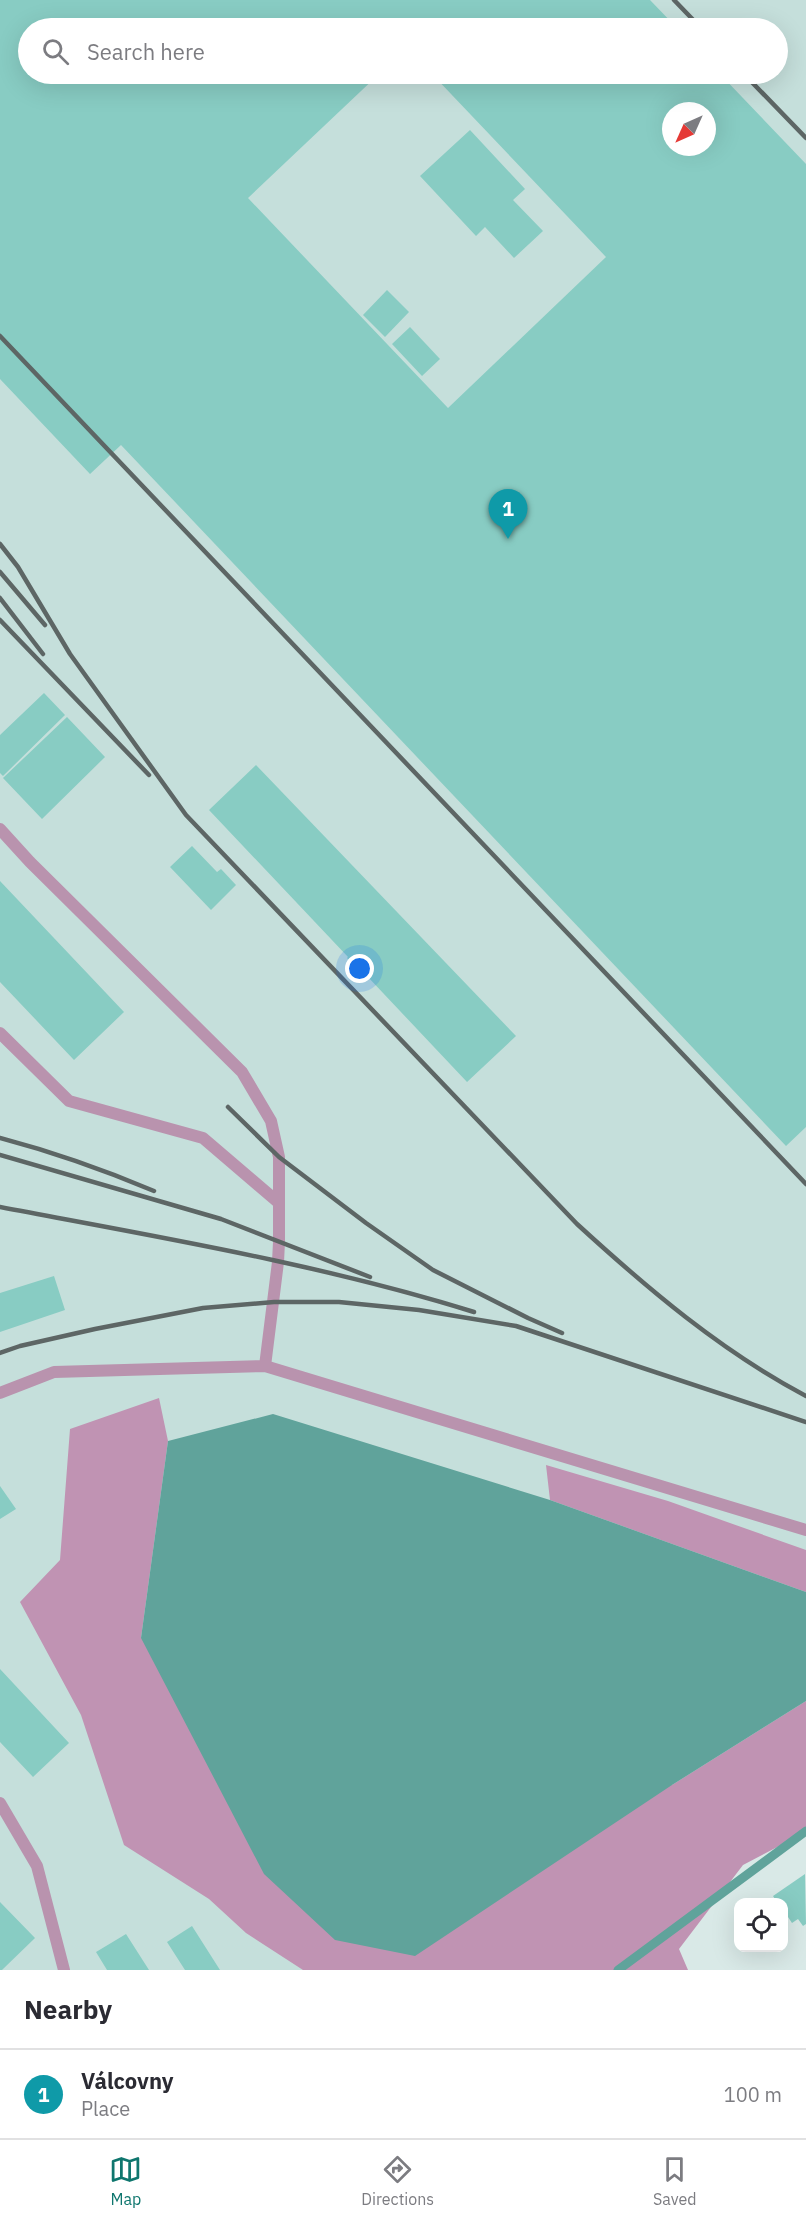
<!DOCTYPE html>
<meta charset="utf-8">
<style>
:root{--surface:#fff;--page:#f2f2f3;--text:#2b2b33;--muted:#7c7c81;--line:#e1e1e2;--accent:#0f766e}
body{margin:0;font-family:"IBM Plex Sans",sans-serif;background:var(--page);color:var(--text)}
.controls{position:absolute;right:18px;bottom:18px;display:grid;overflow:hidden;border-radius:12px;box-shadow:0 6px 24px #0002}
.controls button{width:54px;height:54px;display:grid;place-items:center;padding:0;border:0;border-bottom:2px solid var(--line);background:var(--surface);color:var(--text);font:30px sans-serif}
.compass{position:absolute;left:662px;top:102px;width:54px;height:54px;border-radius:50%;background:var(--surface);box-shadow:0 6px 24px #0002;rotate:225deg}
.you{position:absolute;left:360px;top:969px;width:21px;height:21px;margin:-15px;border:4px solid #fff;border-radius:50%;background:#1a73e8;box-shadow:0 0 0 9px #1a73e833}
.badge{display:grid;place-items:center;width:39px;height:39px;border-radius:50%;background:var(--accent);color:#fff;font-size:20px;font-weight:700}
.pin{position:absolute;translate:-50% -50px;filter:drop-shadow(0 2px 3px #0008)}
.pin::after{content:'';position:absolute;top:32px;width:21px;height:18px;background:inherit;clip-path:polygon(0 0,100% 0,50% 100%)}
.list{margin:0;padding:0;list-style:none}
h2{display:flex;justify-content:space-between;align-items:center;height:78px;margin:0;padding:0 24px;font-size:26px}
h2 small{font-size:20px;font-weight:400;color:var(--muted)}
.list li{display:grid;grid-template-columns:39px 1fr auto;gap:18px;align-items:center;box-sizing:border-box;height:90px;padding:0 24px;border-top:2px solid var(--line)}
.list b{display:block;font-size:22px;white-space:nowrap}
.list p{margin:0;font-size:20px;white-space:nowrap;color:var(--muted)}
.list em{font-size:20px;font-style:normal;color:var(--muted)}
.icon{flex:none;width:33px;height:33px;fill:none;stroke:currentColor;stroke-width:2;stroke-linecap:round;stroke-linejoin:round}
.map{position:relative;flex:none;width:806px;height:1970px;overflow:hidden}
.search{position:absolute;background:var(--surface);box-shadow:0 6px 24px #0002;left:18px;right:18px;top:18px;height:66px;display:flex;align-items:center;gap:15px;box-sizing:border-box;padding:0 21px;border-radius:33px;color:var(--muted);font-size:22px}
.sheet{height:168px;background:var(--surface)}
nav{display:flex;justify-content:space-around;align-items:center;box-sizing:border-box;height:84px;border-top:2px solid var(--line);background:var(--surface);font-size:16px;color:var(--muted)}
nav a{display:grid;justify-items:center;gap:3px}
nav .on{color:var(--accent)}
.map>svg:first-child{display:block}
.built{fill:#c5dfdb;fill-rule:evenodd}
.forest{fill:#c093b3}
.water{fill:#60a39b}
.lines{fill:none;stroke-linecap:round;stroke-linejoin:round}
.stream{stroke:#60a39b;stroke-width:9}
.building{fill:#88ccc3;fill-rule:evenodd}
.lane{stroke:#b993ae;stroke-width:12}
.rail{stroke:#5d6665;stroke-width:4.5}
</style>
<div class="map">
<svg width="806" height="1970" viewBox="0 0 806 1970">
<rect width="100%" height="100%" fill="#d9e9e7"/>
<path class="built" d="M 0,0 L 806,0 L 806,1743 L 481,1970 L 0,1970 ZM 28,28 L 778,28 L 778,74 L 28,74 ZM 671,111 L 707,111 L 707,147 L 671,147 Z"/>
<path class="forest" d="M 159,1398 L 168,1441 L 141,1638 L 672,1785 L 806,1701 L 806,1832 L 743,1865 L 679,1949 L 688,1970 L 303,1970 L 246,1933 L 209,1899 L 124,1845 L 81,1715 L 20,1602 L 60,1560 L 70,1429 Z
M 546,1465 L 668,1501 L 806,1550 L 806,1592 L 550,1500 Z"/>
<path class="water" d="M 273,1414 L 550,1500 L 806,1592 L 806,1701 L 672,1785 L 415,1956 L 335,1940 L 264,1874 L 141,1638 L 168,1441 Z"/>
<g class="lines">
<path class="stream" d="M 618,1970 L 806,1831"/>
</g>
<path class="building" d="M 0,0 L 650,0 L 677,28 L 28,28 L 28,74 L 379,74 L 248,198 L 448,408 L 606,257 L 432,74 L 720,74 L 806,164 L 806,1127 L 786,1146 L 121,445 L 90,474 L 0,379 ZM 671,111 L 707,111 L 707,147 L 671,147 Z
M 470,130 L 525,189 L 513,200 L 543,231 L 514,258 L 485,227 L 476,236 L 420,176 Z
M 387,290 L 409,312 L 385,337 L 363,315 Z
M 410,327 L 440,359 L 422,376 L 392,344 Z
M 44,693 L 65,715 L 3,776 L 0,773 L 0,735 Z
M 67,717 L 105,757 L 42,819 L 3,778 Z
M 256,765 L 516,1036 L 467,1082 L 367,976 L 365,978 L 347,958 L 348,957 L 209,810 Z
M 192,846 L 217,872 L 221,869 L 236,885 L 211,910 L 170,867 Z
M 0,881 L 124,1012 L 74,1060 L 0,982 Z
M 54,1276 L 65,1310 L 0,1332 L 0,1293 Z
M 0,1486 L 16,1509 L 0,1519 Z
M 0,1669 L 69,1743 L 33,1777 L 0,1742 Z
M 805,1874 L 806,1924 L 803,1926 L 798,1919 L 792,1923 L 784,1911 L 784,1902 L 777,1902 L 773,1896 Z
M 0,1902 L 35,1938 L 2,1970 L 0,1970 Z
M 192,1926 L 220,1970 L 185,1970 L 167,1942 Z
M 126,1934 L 149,1970 L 107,1970 L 96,1952 Z"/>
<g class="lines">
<path class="lane" d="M 0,829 L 30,862 L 242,1072 L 271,1121 L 279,1157 L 279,1242 L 278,1262 L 265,1366
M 0,1033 L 69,1101 L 203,1138 L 279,1203
M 0,1393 L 54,1372 L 265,1366 L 806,1530
M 0,1803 L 37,1866 L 64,1970"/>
<path class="rail" d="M 674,0 L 701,28
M 744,74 L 806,138
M 0,336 L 806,1184
M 0,544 L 18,567 L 70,654 L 186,815 L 577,1224 C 648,1289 721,1351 806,1396
M 0,572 L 45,625
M 0,598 L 43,654
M 0,620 L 149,775
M 228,1107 L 279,1157 L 366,1223 L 433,1270 L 528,1318 L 562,1333
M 0,1138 C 53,1152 104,1170 154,1191
M 0,1155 L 221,1219 L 370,1277
M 0,1207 C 158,1237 320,1264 474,1312
M 0,1353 L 20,1346 L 95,1329 L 203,1308 L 274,1302 L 339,1302 L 419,1310 L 516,1326 L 806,1422"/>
</g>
</svg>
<div class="controls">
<button><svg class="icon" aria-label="locate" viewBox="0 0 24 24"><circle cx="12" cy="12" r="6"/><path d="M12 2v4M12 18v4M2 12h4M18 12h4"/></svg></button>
</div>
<svg class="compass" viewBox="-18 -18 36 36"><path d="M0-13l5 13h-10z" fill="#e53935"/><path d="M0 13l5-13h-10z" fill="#7c7c81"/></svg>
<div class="you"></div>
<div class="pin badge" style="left:508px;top:539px;background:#0f9aa8">1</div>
<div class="search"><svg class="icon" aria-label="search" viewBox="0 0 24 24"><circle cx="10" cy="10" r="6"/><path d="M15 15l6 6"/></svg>Search here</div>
</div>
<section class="sheet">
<h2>Nearby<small></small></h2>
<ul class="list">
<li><span class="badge" style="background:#0f9aa8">1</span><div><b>Válcovny</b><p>Place</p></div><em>100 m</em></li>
</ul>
</section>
<nav>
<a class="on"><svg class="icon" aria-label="map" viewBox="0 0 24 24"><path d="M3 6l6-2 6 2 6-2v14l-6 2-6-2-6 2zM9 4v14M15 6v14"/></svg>Map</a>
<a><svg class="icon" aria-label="directions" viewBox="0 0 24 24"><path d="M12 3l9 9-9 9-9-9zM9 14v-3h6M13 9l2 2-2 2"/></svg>Directions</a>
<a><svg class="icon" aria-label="saved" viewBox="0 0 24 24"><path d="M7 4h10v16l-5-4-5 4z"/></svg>Saved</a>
</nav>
